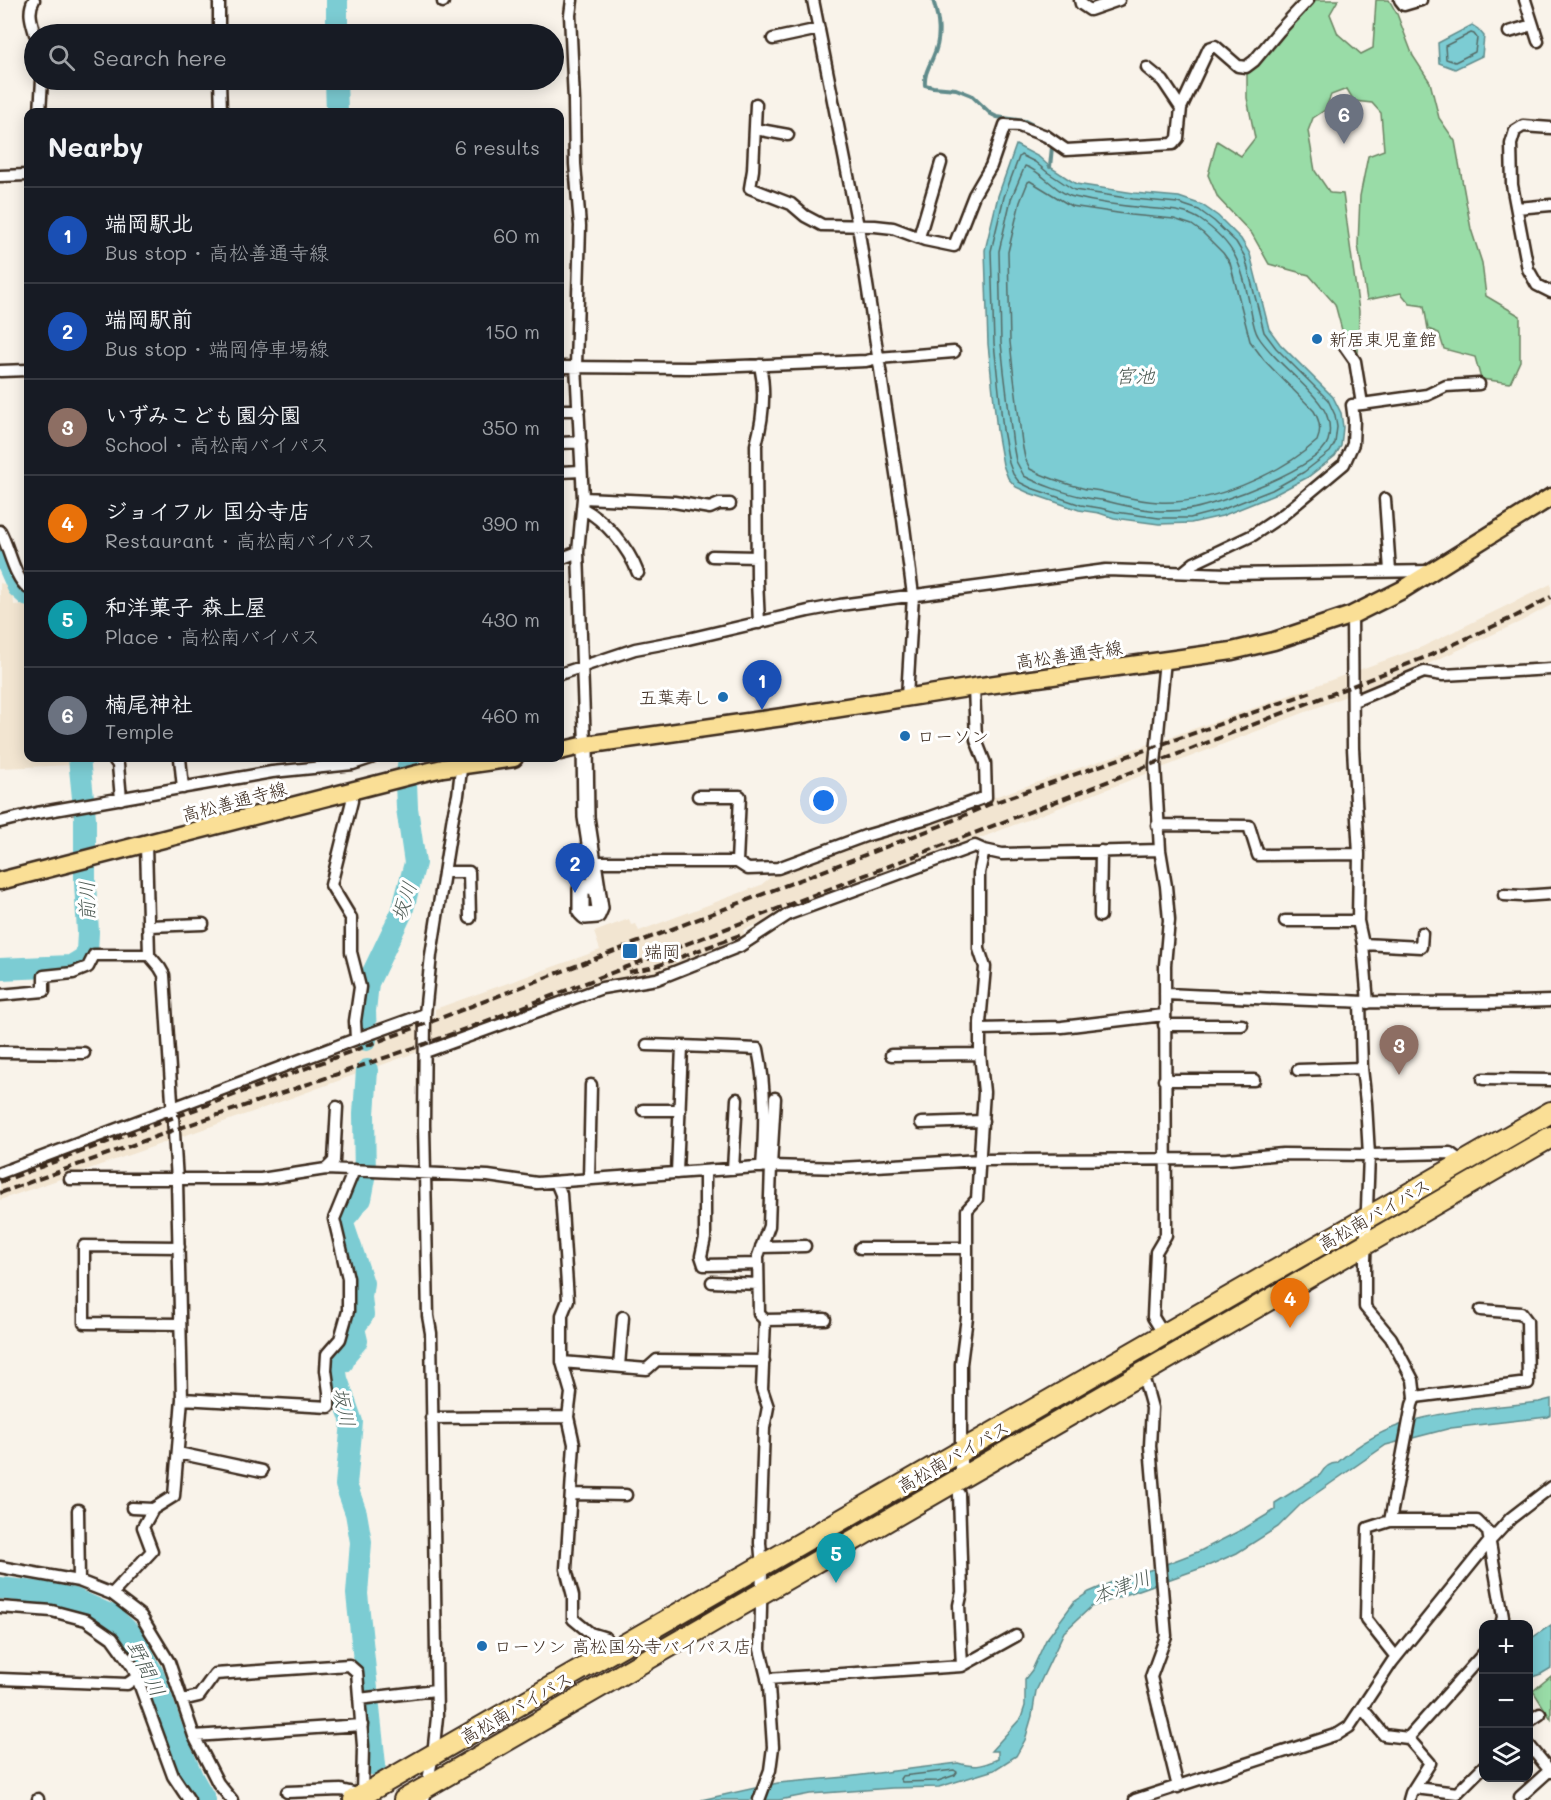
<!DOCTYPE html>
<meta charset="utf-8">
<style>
:root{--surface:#171b24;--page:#242831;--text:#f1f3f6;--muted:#9ea1a6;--line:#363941;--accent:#1f6fb2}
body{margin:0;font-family:Mali,"Klee One",sans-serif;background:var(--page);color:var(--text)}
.controls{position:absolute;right:18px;bottom:18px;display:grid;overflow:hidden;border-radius:12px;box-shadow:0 3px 15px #0003}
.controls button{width:54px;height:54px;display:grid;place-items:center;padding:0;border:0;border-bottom:2px solid var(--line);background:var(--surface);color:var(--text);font:30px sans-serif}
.you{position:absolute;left:824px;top:801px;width:21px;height:21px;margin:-15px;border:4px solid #fff;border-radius:50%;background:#1a73e8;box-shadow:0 0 0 9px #1a73e833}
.badge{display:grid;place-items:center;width:39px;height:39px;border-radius:50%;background:var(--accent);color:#fff;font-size:20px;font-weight:700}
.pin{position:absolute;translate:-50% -50px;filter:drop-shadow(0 2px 3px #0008)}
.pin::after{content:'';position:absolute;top:32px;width:21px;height:18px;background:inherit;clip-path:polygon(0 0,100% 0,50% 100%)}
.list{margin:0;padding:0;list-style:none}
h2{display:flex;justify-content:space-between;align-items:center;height:78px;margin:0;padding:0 24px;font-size:26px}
h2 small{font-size:20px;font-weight:400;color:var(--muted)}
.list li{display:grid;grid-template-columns:39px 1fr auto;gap:18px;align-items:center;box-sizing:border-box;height:96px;padding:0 24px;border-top:2px solid var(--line)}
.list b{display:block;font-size:22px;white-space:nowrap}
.list p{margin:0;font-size:20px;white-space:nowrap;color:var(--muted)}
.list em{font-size:20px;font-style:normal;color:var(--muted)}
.icon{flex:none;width:33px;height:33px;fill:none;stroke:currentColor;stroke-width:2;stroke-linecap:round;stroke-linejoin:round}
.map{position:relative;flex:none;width:1551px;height:1800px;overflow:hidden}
.search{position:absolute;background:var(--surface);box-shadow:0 3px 15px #0003;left:24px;top:24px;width:540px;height:66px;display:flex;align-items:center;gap:15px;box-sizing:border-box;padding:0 21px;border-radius:33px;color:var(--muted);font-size:22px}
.panel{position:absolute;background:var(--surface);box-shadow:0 3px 15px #0003;left:24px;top:108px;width:540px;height:654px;border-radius:12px}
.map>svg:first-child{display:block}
.built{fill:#f2e5d1}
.green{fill:#99dca7;stroke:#6a8362;stroke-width:1.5}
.water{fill:#7bccd3;stroke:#618b8b;stroke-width:1.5}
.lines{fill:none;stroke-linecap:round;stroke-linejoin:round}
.shore{stroke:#556b66;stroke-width:1.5}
.stream{stroke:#618b8b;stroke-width:4}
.river{stroke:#7bccd3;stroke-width:22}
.street-casing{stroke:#3b2a1e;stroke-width:15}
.secondary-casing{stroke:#3b2a1e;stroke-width:20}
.primary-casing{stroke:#3b2a1e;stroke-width:21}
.highway-casing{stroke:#3b2a1e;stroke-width:24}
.street{stroke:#fff;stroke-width:10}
.secondary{stroke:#fff;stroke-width:15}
.primary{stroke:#fadf96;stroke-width:16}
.highway{stroke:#fadf96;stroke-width:20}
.rail{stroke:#3b2a1e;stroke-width:4;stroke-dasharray:9 4.5;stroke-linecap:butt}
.poi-dot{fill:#1f6fb2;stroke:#fff;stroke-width:2}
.labels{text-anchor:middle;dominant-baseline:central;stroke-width:6;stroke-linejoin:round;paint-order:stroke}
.poi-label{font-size:18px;fill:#3b2a1e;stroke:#fff;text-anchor:start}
.street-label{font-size:18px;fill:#3b2a1e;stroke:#fff}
.water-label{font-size:20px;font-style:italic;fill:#4e5b54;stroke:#fff}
</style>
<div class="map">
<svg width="1551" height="1800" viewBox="0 0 1551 1800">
<rect width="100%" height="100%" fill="#f9f3ea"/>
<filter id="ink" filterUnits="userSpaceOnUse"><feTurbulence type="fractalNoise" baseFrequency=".0167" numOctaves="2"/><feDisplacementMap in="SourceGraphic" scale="12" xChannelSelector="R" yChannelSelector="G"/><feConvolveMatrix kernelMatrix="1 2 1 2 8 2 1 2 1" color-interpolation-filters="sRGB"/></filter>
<g filter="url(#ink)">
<path class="built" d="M 0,583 L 13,586 L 14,605 L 28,604 L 28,758 L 75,758 L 75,765 L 0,768 Z
M 1551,584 L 1551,605 L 1520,622 L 1430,663 L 1270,726 L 743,930 L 745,938 L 658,974 L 615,980 L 258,1110 L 0,1200 L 0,1177 L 435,1016 L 435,1009 L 600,950 L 594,932 L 629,919 L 631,925 L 636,924 L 639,931 L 761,885 L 778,871 L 1263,705 L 1353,672 L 1422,647 Z"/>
<path class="green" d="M 1313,0 L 1338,0 L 1330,14 L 1338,34 L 1361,54 L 1373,48 L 1376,0 L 1389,0 L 1397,14 L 1413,56 L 1430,82 L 1439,118 L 1455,141 L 1471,229 L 1482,263 L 1486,296 L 1520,316 L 1520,361 L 1510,383 L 1481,379 L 1475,357 L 1444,349 L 1439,333 L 1428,329 L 1424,306 L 1410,304 L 1401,293 L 1367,300 L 1358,245 L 1360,196 L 1368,156 L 1384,150 L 1381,113 L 1372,103 L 1354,101 L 1347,89 L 1331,95 L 1325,110 L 1313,118 L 1308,131 L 1315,171 L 1330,193 L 1343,194 L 1359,311 L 1358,353 L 1343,334 L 1335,304 L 1309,275 L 1269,264 L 1252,234 L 1218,198 L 1208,175 L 1217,141 L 1241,156 L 1255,138 L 1247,98 L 1247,72 Z
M 1551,1676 L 1551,1719 L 1533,1691 Z"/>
<path class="water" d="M 1472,25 L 1478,29 L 1484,36 L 1482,56 L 1455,69 L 1439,63 L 1438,43 Z
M 1016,145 L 1039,157 L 1050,167 L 1076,184 L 1134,193 L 1179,197 L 1202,205 L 1218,216 L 1241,239 L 1250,254 L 1269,329 L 1280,344 L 1333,397 L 1341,413 L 1343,427 L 1341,446 L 1335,456 L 1308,477 L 1274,495 L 1222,516 L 1191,523 L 1159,524 L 1114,518 L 1099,513 L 1079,510 L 1029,493 L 1016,487 L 1008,478 L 1003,465 L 997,431 L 988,344 L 985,250 L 998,196 Z
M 1551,1399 L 1551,1415 L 1547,1417 L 1451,1428 L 1386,1445 L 1301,1504 L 1278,1527 L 1237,1553 L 1210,1565 L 1091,1607 L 1064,1632 L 1036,1691 L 1032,1716 L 1025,1740 L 1016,1756 L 994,1770 L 939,1787 L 892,1788 L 810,1794 L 779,1800 L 701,1800 L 778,1783 L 846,1777 L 958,1763 C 975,1768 982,1766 998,1759 L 998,1751 L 991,1751 L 1021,1718 L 1025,1706 L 1025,1679 L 1032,1670 L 1046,1640 L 1074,1602 L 1089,1592 L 1117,1580 L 1153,1569 L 1200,1551 L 1245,1528 L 1275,1510 L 1275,1503 L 1320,1475 C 1324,1468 1329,1463 1337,1463 C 1394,1410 1465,1411 1539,1402 Z
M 1551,1625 L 1551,1668 L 1541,1674 L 1532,1677 L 1529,1673 L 1529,1640 Z"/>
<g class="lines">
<path class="shore" d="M 1471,33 L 1474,34 L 1477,38 L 1475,52 L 1455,62 L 1446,59 L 1445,46 Z
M 1021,155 L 1035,162 L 1047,172 L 1074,190 L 1133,199 L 1178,203 L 1199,210 L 1214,221 L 1236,242 L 1245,257 L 1264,332 L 1276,348 L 1328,400 L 1335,415 L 1337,427 L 1335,443 L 1330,452 L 1304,472 L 1272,490 L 1221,510 L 1190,518 L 1159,518 L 1116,512 L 1100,508 L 1081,505 L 1031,488 L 1019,482 L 1013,474 L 1009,463 L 1003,430 L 994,343 L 991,251 L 1004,197 L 1019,157 Z
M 1025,166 C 1042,171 1056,193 1074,197 C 1098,203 1122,206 1146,208 C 1164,210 1183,209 1199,219 C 1236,244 1241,264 1250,306 C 1252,315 1253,328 1258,336 C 1273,362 1322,394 1328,419 C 1330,425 1330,435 1328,441 C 1319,468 1219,504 1192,509 C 1182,511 1170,511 1160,511 C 1140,510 1122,505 1102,500 C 1096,499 1090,499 1084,497 C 1067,494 1039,484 1024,476 L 1016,461 L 1013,445 L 1004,371 L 1001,343 L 999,251 L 1011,199 Z
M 1030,181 L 1071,206 L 1131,215 L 1174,219 L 1192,225 L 1203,233 L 1223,253 L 1230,263 L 1250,341 L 1264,360 L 1314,411 C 1320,421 1322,430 1317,441 C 1279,475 1209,505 1158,502 C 1139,501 1122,496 1104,492 C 1098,490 1092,490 1086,489 C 1070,485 1045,477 1030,469 L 1025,458 L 1022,443 L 1013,370 L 1010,342 L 1008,252 L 1020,202 L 1028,182 Z
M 954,1770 L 957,1772 L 955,1775 L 938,1781 L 902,1782 L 900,1779 L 902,1776 Z"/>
<path class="stream" d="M 933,0 C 939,19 942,38 933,57 C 929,67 924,74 925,85 L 933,87 L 956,89 L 971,95 L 991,114 L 997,117 L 1025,121 L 1045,131
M 1050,167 L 1052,147"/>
<path class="river" d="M 337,34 L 337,0
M 336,80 L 337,112
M 0,546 L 18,587 L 28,596
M 0,969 L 71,966 L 84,958 L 87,952 L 88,932 L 85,883 L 85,818 L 79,758
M 366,1040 L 365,1011 L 368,983 L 402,912 L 415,863 L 407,808 L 406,782 L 409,758
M 367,1070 L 364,1114 L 365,1178 L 361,1199 C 354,1204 352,1212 345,1217 L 343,1224 L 363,1283 L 361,1297 L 363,1315 L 354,1328 L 357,1341 L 346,1354 L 343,1362 L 335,1365 L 337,1379 L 352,1422 L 346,1485 L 356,1513 L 361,1542 L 357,1594 L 375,1765
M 0,1588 L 43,1593 L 74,1599 L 112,1616 L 132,1635 L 154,1676 L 172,1729 L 193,1779 L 205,1800"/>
<g class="street-casing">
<path id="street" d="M 34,0 C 27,11 32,23 35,34
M 219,0 L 219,34
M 443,0 L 443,2
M 572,0 L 570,15 L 574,101 L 575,164 L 580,226 L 576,366 L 583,498 L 578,552 L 585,745
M 813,0 L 858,226 L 903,519 L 913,595 L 907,697
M 1080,0 L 1081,4 L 1090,10 L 1119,0
M 1400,0 L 1404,5 L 1421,0
M 1525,0 L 1538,41
M 1509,32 L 1532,25
M 773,39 L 819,29
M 1147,68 L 1163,81 L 1181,108
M 220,80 L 221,112
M 756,104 L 753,170 L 750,188 L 791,204 L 805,216 L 822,225 L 875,226 L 893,228 L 925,240 L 954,246 L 974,195 L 991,166 L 1005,125 L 1019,126 L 1046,136 L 1066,150 L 1173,144 L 1178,138 L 1181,108 L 1209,48 L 1215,46 L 1238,66 L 1246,67 L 1254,61 L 1279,31 L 1308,0
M 40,112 L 42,80
M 1551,128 L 1523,126 L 1515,131 L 1511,144 L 1512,185 L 1528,269 L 1537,285 L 1551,292
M 755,129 L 788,135
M 0,176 L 28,175
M 1517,208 L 1551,205
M 919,237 L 941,163
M 560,367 L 690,368 L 866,361 L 878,358 L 954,352
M 0,371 L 28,370
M 1362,404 L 1427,395 L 1446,386 L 1479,384
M 560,410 L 579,410
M 560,443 L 581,442
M 560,472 L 581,471
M 583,498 L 674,502 L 710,508 L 719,504 L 730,504
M 1385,499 L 1390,571
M 582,508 C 606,521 628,547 638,573
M 0,531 C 9,547 14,578 28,588
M 712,556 L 757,557
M 560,559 L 578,552
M 1183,572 L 1194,563 L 1253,535 L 1284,514 L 1344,464 L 1353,444 L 1354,420 L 1352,405 L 1362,404 L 1355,361 L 1341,341
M 1352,615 L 1353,748 L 1359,854 L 1358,921 L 1363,944 L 1368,1003
M 759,623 L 757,580 L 756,445 C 763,419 766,392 760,365
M 560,674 L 635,649 L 688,639 L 808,611 L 840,605 L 1106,570 L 1228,574 L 1433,571
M 1354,701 L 1424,672 L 1443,675 L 1551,669
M 113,758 L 118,765 L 121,799
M 180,758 L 183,788
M 349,791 L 352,801 L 331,885 L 351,918 L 351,952 L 360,987 L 355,1021 L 356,1039
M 698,796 L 740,796 L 737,862
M 0,822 L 37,813 L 272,772 L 353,764 L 371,758
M 1157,825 L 1249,826 L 1258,855 L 1359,854
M 984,850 L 1002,854 L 1160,850 L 1166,886 L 1169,920 L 1165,965 L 1166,1235 L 1156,1252 L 1153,1317 L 1164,1335
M 1160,850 L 1155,764 L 1165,660
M 592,862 L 737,862 L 748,869 L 778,868 L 865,836 L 931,817 L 986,797 L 985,763 L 976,740 L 974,687
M 444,872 L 469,872 L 470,918
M 1504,895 L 1522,896 L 1551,894
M 1100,916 L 1101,851
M 1285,921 L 1358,921
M 149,926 L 203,924
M 1363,944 L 1421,947 L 1422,933
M 1165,994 C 1294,1000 1422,1006 1551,1001
M 0,995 L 44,991 L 44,976 L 73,973 L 88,967 L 94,955 L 149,955
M 1360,1003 L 1362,1068 L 1366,1103 L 1369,1155 L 1365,1260 L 1365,1307 L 1391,1338 L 1413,1380 L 1415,1397 L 1412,1405 L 1390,1521 L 1368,1528 L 1366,1619 L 1396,1657
M 1164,1025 L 1242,1025
M 980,1029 L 1062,1027 L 1164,1015
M 647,1045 L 682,1046
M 0,1052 L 84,1053
M 425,1052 L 602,988 L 657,979 L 740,946 L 789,914 L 975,846 L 984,850 L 979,873 L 979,949 L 985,967 L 980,1023 L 980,1054 L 984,1092 L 977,1199 L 967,1210 L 967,1317 L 961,1364 L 961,1478
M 891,1055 L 980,1054
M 1298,1070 L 1362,1068
M 1483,1079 L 1551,1080
M 1164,1080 L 1254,1080
M 643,1110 L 680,1110
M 921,1123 L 983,1121
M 326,1169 L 334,1161 L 337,1107
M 733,1169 L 737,1099
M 705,1171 L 705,1238 L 701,1256 L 704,1265 L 758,1264
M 0,1173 L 356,1039 L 425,1014
M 677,1173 L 682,1046 L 758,1049 C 766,1088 765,1127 762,1167
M 70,1179 L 261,1179 L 326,1169 L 488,1176 L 537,1183 L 771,1166 L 841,1168 L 980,1160 L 1227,1159 L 1283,1154 L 1369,1155 L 1450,1153 L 1463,1163
M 589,1180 L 591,1085
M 556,1182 L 561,1194 L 568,1300 L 562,1315 L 562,1362 L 571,1393 L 568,1417 L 574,1444 L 566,1569 L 573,1596 L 573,1619 L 590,1633 L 606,1638 L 614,1651
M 179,1247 L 84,1246 L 84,1323 L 180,1324
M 761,1247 L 805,1246
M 860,1248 L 966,1248
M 712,1282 L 758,1284
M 765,1320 L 825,1319
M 562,1362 L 647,1369 L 657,1360 L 764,1361
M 619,1366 L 623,1317
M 1141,1374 L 1146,1386 L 1152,1408 L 1150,1446 L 1166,1636 L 1151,1677 L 1178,1787
M 1415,1397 L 1528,1383 L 1527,1321 L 1521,1313 L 1481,1310
M 182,1399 L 329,1407 L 329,1392 L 326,1370 L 327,1354 L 340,1339 L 348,1311 L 348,1278 L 334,1219 L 354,1170
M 431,1418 L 568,1417
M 178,1453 L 262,1471
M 572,1494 L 626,1495
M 959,1494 L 962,1592 L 959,1605 L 962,1666 L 1016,1636
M 132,1508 L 153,1509
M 78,1510 L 79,1581
M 1390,1521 L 1477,1521 L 1488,1532 L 1503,1617 L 1501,1624
M 0,1567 L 79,1581 L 112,1594 L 152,1551 L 143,1527 L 153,1509 L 174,1496 L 182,1399 L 177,1180 L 164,975 L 160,968 L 149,955 L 146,845
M 112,1594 L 141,1616 L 169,1662 L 194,1736 L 218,1783 L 232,1800
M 0,1607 L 52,1611 L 86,1620 L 112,1638 L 133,1667 L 173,1776 L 189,1800
M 0,1679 L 127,1684 L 137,1677
M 767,1679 L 962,1666
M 359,1699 L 435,1690
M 182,1700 L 199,1696 L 215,1674 L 349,1665 L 357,1672 L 363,1746 L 362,1795 L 341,1790 L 287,1792
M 1362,1708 L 1384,1735 L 1408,1738 L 1484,1653
M 1528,1722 L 1540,1714
M 194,1736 L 362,1725
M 1408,1738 L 1430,1763 L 1411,1793 L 1409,1800
M 1528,1744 L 1551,1772
M 1415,1788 L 1457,1793 L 1484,1766
M 1520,1797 L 1550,1770
M 38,1799 L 38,1800
M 424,1800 L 433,1755 L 437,1717 L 431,1333 L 428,1316 L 424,1125 L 425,1014 L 431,955 L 453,816 L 458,795 L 462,761
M 759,1800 L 770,1770 L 773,1747 L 769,1686 L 760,1649 L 762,1567 L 760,1543 L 764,1428 L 768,1407 L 762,1389 L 765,1320 L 759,1314 L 758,1256 L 769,1226 L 771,1166 L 775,1098
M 1135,1800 L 1338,1734 L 1349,1727 L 1392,1662 L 1489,1542 L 1511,1518 L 1551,1487"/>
</g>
<g class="secondary-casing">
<path id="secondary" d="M 585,745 L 586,817 L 600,908 L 597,915 L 585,916 L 581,912 L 581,889 L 583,887 L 596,885"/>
</g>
<g class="primary-casing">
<path id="primary" d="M 560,751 L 585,745 L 783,717 L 974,687 L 1232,651 L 1274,641 L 1352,615 L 1402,590 L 1551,497
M 0,881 L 417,774 L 443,768 L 514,758"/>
</g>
<g class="highway-casing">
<path id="highway" d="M 354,1800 L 1551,1112
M 404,1800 L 1551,1137"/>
</g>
<use href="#street" class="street"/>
<use href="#secondary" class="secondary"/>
<use href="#primary" class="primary"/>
<use href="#highway" class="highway"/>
<path class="rail" d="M 629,972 L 654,967 L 740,935
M 0,1182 L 425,1024 L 940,826 L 990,804 L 1312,692
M 0,1193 L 174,1130 L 425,1044 L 497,1017 L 1086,790 L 1426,657 L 1516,616 L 1551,597"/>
</g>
</g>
<g class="poi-dot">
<circle cx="1317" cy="339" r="6"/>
<circle cx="723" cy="697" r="6"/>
<circle cx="905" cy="736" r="6"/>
<rect x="622" y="943" width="16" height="16" rx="3"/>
<circle cx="482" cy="1646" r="6"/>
</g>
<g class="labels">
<g class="poi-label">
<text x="1329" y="339">新居東児童館</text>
<text x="711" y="697" text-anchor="end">五葉寿し</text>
<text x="917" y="736">ローソン</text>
<text x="644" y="951">端岡</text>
<text x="494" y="1646">ローソン 高松国分寺バイパス店</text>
</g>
<g class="street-label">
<text transform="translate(1069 654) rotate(-8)">高松善通寺線</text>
<text transform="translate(234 801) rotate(-15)">高松善通寺線</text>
<text transform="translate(1374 1214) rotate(-30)">高松南バイパス</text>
<text transform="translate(953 1456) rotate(-30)">高松南バイパス</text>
<text transform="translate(516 1707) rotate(-30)">高松南バイパス</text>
</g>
<g class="water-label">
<text x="1135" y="375">宮池</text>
<text transform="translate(86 901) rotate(-91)">前川</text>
<text transform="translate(403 901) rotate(-71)">坂川</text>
<text transform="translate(345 1407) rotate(78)">坂川</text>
<text transform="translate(1121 1586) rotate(-20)">本津川</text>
<text transform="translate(147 1668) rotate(64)">野間川</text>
</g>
</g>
</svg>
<div class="controls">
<button>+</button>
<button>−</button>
<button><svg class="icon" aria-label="layers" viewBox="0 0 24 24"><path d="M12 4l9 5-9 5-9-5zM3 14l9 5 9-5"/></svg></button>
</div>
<div class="you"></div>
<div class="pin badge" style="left:762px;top:710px;background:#1a4fb4">1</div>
<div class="pin badge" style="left:575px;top:893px;background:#1a4fb4">2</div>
<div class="pin badge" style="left:1399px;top:1075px;background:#8d6e63">3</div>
<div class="pin badge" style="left:1290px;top:1328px;background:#e8710a">4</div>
<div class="pin badge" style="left:836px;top:1583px;background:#0f9aa8">5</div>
<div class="pin badge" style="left:1344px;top:144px;background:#6b7280">6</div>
<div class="search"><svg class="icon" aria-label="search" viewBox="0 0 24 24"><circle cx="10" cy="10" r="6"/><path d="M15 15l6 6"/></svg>Search here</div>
<section class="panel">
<h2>Nearby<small>6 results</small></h2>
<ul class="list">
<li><span class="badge" style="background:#1a4fb4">1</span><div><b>端岡駅北</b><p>Bus stop · 高松善通寺線</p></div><em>60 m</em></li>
<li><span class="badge" style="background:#1a4fb4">2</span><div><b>端岡駅前</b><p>Bus stop · 端岡停車場線</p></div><em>150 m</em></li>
<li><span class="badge" style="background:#8d6e63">3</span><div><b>いずみこども園分園</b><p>School · 高松南バイパス</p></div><em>350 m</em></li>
<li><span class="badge" style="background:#e8710a">4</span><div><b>ジョイフル 国分寺店</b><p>Restaurant · 高松南バイパス</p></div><em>390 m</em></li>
<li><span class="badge" style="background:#0f9aa8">5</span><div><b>和洋菓子 森上屋</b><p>Place · 高松南バイパス</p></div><em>430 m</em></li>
<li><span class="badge" style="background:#6b7280">6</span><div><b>楠尾神社</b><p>Temple</p></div><em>460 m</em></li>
</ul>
</section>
</div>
